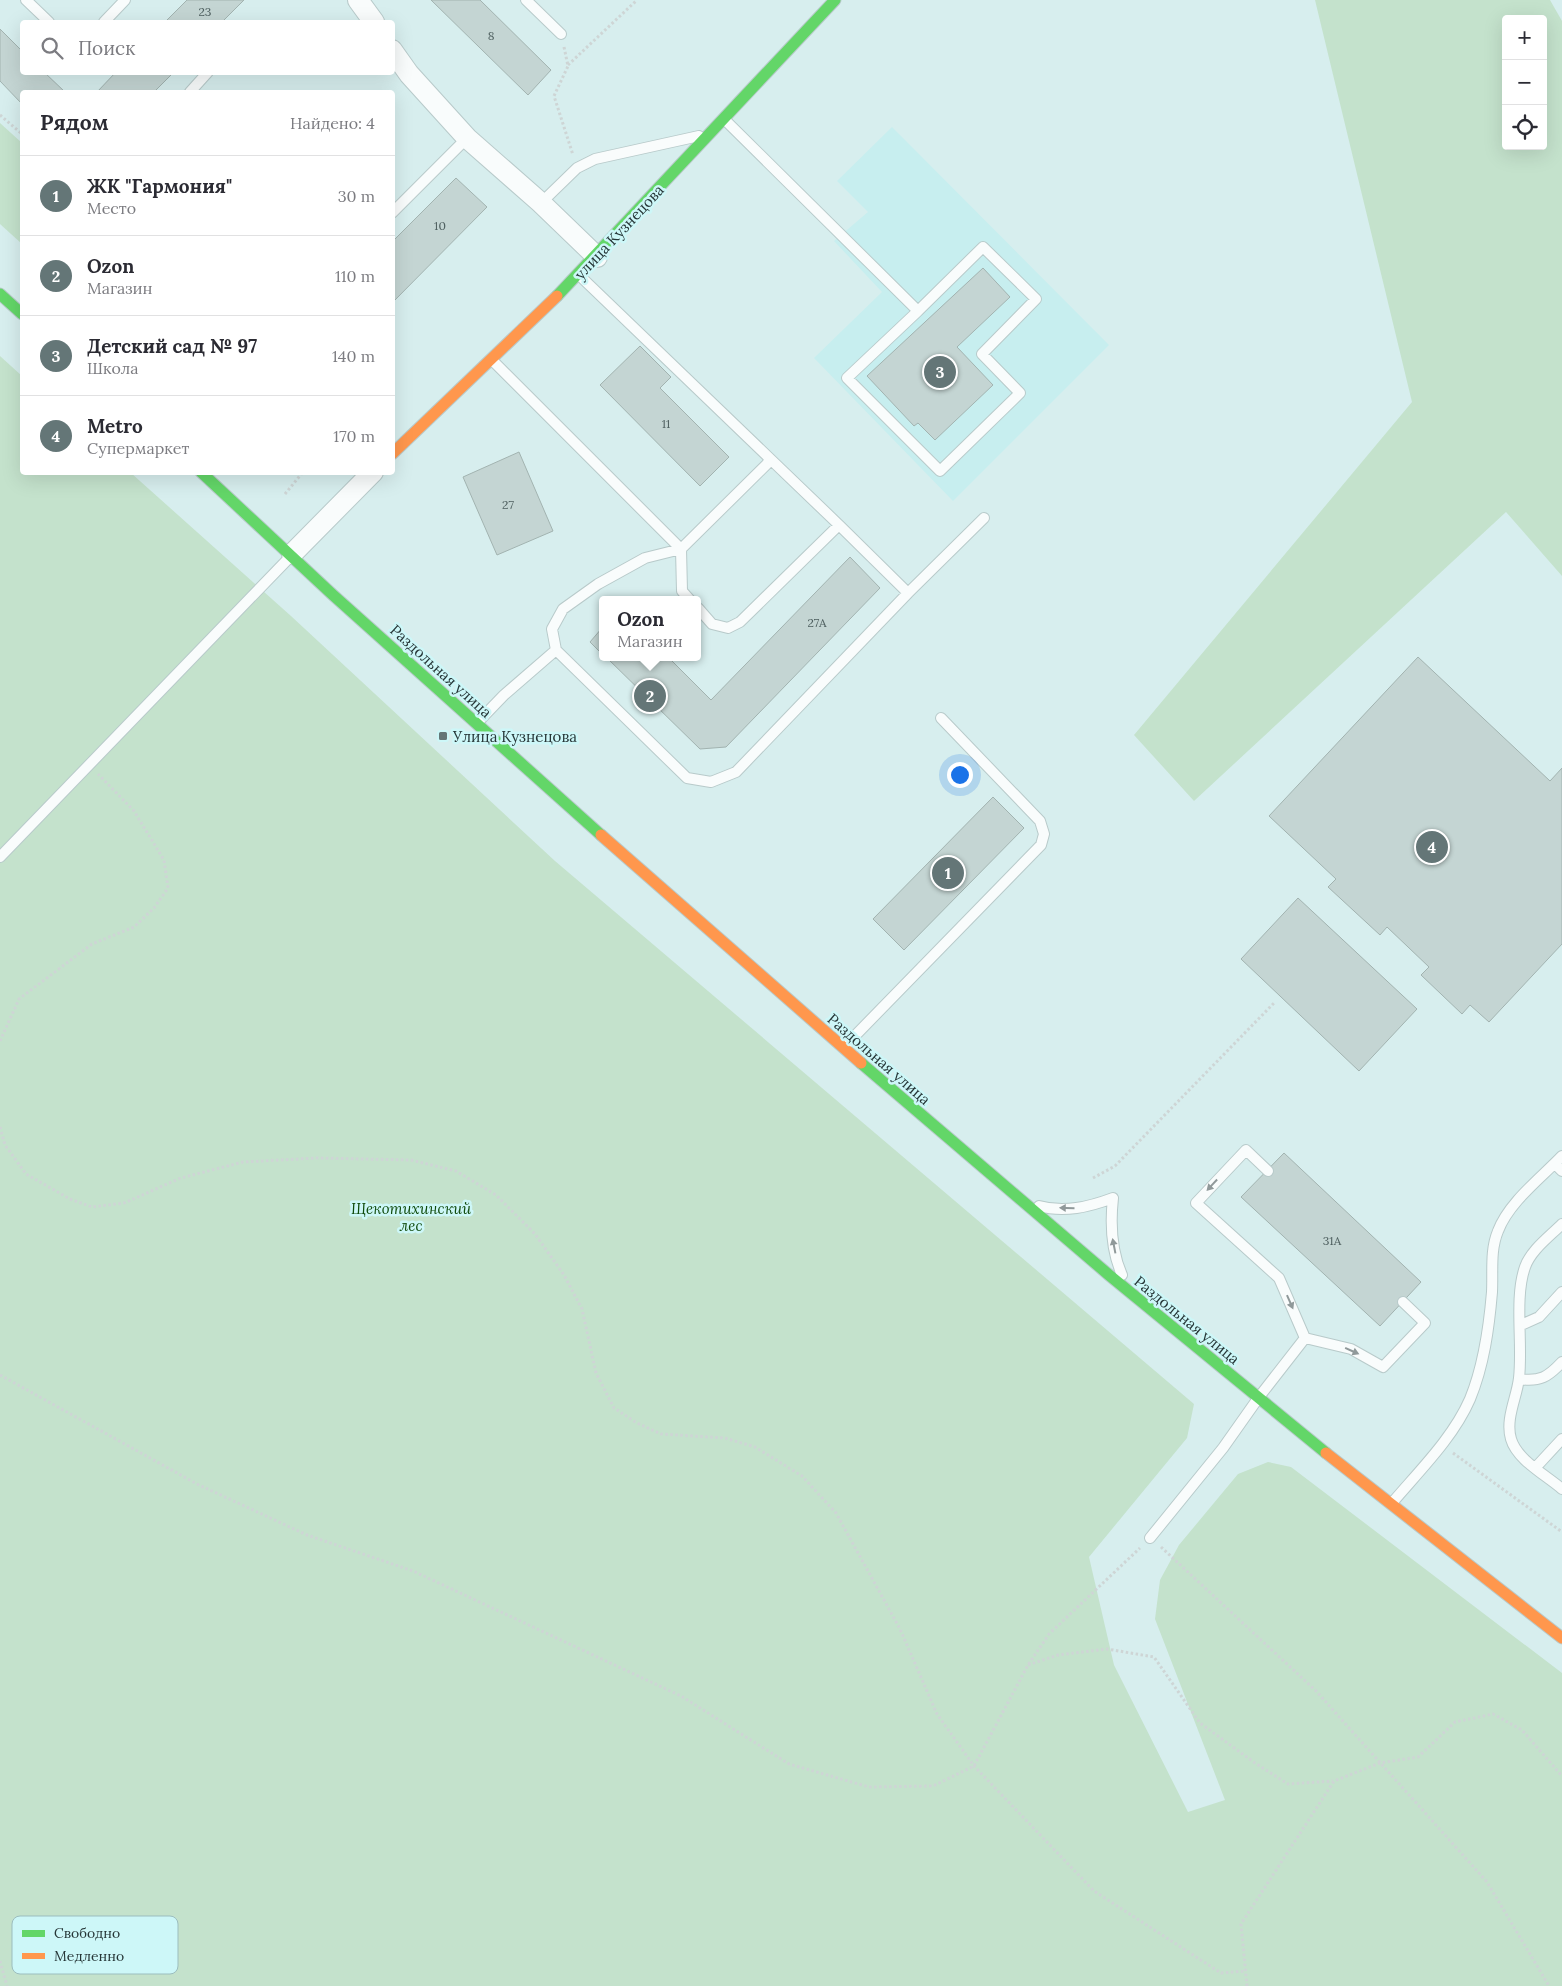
<!DOCTYPE html>
<html lang="ru">
<meta charset="utf-8">
<style>
:root{--surface:#fff;--page:#f2f2f3;--text:#2b2b33;--muted:#7c7c81;--line:#e1e1e2;--accent:#647677}
body{margin:0;font-family:Lora,serif;background:var(--page);color:var(--text)}
.controls{position:absolute;right:15px;top:15px;display:grid;overflow:hidden;border-radius:5px;box-shadow:0 5px 20px #0002}
.controls button{width:45px;height:45px;display:grid;place-items:center;padding:0;border:0;border-bottom:1px solid var(--line);background:var(--surface);color:var(--text);font:25px sans-serif}
.you{position:absolute;left:959px;top:774px;width:18px;height:18px;margin:-12px;border:4px solid #fff;border-radius:50%;background:#1a73e8;box-shadow:0 0 0 8px #1a73e833}
.badge{display:grid;place-items:center;width:32px;height:32px;border-radius:50%;background:var(--accent);color:#fff;font-size:16px;font-weight:700}
.pin{position:absolute;translate:-50% -50%;border:2px solid #fff;box-shadow:0 1px 5px #0006}
.popup{position:absolute;left:599px;top:596px;width:102px;height:65px;box-sizing:border-box;display:grid;place-content:center;border-radius:5px;background:var(--surface);filter:drop-shadow(0 1px 4px #0005);font-size:16px;white-space:nowrap;color:var(--muted)}
.popup b{font-size:19px;color:var(--text)}
.popup::after{content:'';position:absolute;left:50%;top:100%;margin-left:-10px;border:10px solid transparent;border-top-color:var(--surface)}
.list{margin:0;padding:0;list-style:none}
h2{display:flex;justify-content:space-between;align-items:center;height:65px;margin:0;padding:0 20px;font-size:21px}
h2 small{font-size:16px;font-weight:400;color:var(--muted)}
.list li{display:grid;grid-template-columns:32px 1fr auto;gap:15px;align-items:center;box-sizing:border-box;height:80px;padding:0 20px;border-top:1px solid var(--line)}
.list b{display:block;font-size:19px;white-space:nowrap}
.list p{margin:0;font-size:16px;white-space:nowrap;color:var(--muted)}
.list em{font-size:16px;font-style:normal;color:var(--muted)}
.icon{flex:none;width:28px;height:28px;fill:none;stroke:currentColor;stroke-width:2;stroke-linecap:round;stroke-linejoin:round}
.map{position:relative;flex:none;width:1562px;height:1986px;overflow:hidden}
.search{position:absolute;background:var(--surface);box-shadow:0 5px 20px #0002;left:20px;top:20px;width:375px;height:55px;display:flex;align-items:center;gap:12px;box-sizing:border-box;padding:0 18px;border-radius:5px;color:var(--muted);font-size:19px}
.panel{position:absolute;background:var(--surface);box-shadow:0 5px 20px #0002;left:20px;top:90px;width:375px;height:385px;border-radius:5px}
.map>svg:first-child{display:block}
.built{fill:#c7eeef}
.green{fill:#c4e2cc;fill-rule:evenodd}
.building{fill:#c4d5d3;stroke:#a2b3b0}
.lines{fill:none;stroke-linecap:round;stroke-linejoin:round}
.lane-casing{stroke:#b8caca;stroke-width:12}
.street-casing{stroke:#b8caca;stroke-width:22}
.fast-casing{stroke:#b8caca;stroke-width:13}
.slow-casing{stroke:#b8caca;stroke-width:13}
.path{stroke:#ced5d5;stroke-width:3;stroke-dasharray:2.5 2.5;stroke-linecap:butt}
.lane{stroke:#f9fcfc;stroke-width:10}
.street{stroke:#f9fcfc;stroke-width:20}
.fast{stroke:#63d668;stroke-width:11}
.slow{stroke:#ff974d;stroke-width:11}
.oneway{fill:#90999a}
.poi-dot{fill:#647677;stroke:#cdf7f8;stroke-width:2}
.labels{text-anchor:middle;dominant-baseline:central;stroke-width:5;stroke-linejoin:round;paint-order:stroke}
.number-label{font-size:12px;fill:#4f6060}
.street-label{font-size:15px;fill:#263637;stroke:#cdf7f8}
.poi-label{font-size:15px;fill:#263637;stroke:#cdf7f8;text-anchor:start}
.park-label{font-size:15px;font-style:italic;fill:#104b0c;stroke:#cdf7f8}
.key{fill:#cdf7f8;stroke:#9bbdbe;stroke-width:1}
.key-label{font-size:14px;fill:#263637}
</style>
<div class="map">
<svg width="1562" height="1986" viewBox="0 0 1562 1986">
<rect width="100%" height="100%" fill="#d7eeee"/>
<path class="built" d="M 892,127 L 1109,345 L 953,501 L 814,358 L 882,292 L 834,241 L 868,212 L 837,181 Z"/>
<path class="green" d="M 1315,0 L 1550,0 L 1562,21 L 1562,576 L 1506,512 L 1194,801 L 1134,735 L 1412,402 ZM 1506,19 L 1543,19 L 1543,146 L 1506,146 Z
M 0,123 L 22,143 L 22,244 L 0,224 Z
M 0,356 L 22,376 L 22,472 L 131,473 L 291,616 L 555,861 L 1194,1404 L 1187,1438 L 1089,1557 L 1114,1665 L 1188,1812 L 1225,1800 L 1155,1619 L 1160,1580 L 1179,1545 L 1238,1474 L 1268,1462 L 1291,1467 L 1562,1673 L 1562,1986 L 0,1986 Z"/>
<path class="building" d="M 187,0 L 244,0 L 222,22 L 165,22 Z
M 431,0 L 480,0 L 551,70 L 528,95 Z
M 0,29 L 22,51 L 22,72 L 44,72 L 65,92 L 22,92 L 22,104 L 0,81 Z
M 116,72 L 174,72 L 154,92 L 97,92 Z
M 456,178 L 487,207 L 392,303 L 392,242 Z
M 983,268 L 1010,297 L 957,347 L 993,385 L 935,440 L 918,423 L 914,426 L 867,376 Z
M 640,346 L 671,377 L 660,388 L 729,457 L 700,486 L 600,385 Z
M 519,452 L 553,531 L 497,555 L 463,477 Z
M 850,557 L 880,588 L 726,747 L 700,749 L 606,657 L 668,657 L 711,700 Z
M 602,628 L 602,654 L 590,642 Z
M 1418,657 L 1550,781 L 1562,768 L 1562,944 L 1489,1022 L 1470,1005 L 1462,1014 L 1421,975 L 1429,967 L 1387,927 L 1380,935 L 1328,887 L 1336,879 L 1269,816 Z
M 993,797 L 1024,828 L 904,950 L 873,919 Z
M 1298,898 L 1417,1009 L 1359,1071 L 1241,959 Z
M 1284,1153 L 1421,1282 L 1380,1326 L 1241,1197 Z"/>
<g class="lines">
<g class="lane-casing">
<path id="lane" d="M 26,0 L 49,22
M 526,0 L 561,34
M 104,22 L 125,0
M 190,92 L 208,72
M 724,119 L 918,311 L 847,378 L 940,471 L 1020,393 L 982,354 L 1036,299 L 983,247 L 918,311
M 541,203 L 577,168 L 595,159 L 699,136
M 392,213 L 467,138
M 580,276 L 839,525
M 492,360 L 681,549 L 682,591 L 690,600
M 908,593 L 984,518
M 698,608 L 712,624 L 728,628 L 740,622 L 839,525 L 908,593 L 736,772 L 711,782 L 687,778 L 556,650 L 552,629 L 563,609 L 598,584 L 645,558 L 681,549 L 771,460
M 477,723 L 504,695 L 556,650
M 0,857 L 290,557
M 844,1047 L 1041,845 L 1044,834 L 1040,821 L 941,718
M 1555,1164 L 1562,1171
M 1268,1171 L 1246,1150 L 1196,1203 L 1279,1278 L 1305,1338
M 1039,1206 C 1064,1213 1089,1207 1113,1198 C 1110,1225 1111,1250 1122,1275
M 1562,1224 C 1549,1237 1531,1250 1525,1267 C 1514,1298 1523,1344 1519,1378 C 1517,1397 1505,1419 1511,1439 C 1517,1460 1546,1475 1562,1489
M 1521,1325 L 1539,1317 L 1562,1292
M 1305,1338 L 1351,1349 L 1383,1367 L 1425,1323 L 1403,1302
M 1519,1379 C 1540,1382 1548,1377 1562,1362
M 1536,1467 L 1562,1439
M 1392,1503 C 1419,1471 1453,1438 1470,1399 C 1484,1365 1489,1328 1492,1292 C 1493,1271 1490,1250 1498,1231 C 1509,1202 1541,1178 1562,1156
M 1150,1538 L 1223,1448 L 1259,1397 L 1305,1338"/>
</g>
<g class="street-casing">
<path id="street" d="M 358,0 L 374,22
M 392,50 L 409,74 L 467,138 L 541,203 L 597,257
M 292,554 L 373,472"/>
</g>
<g class="fast-casing">
<path id="fast" d="M 0,294 L 22,314
M 557,296 L 835,0
M 201,472 L 333,595 L 601,835
M 861,1063 L 1109,1275 L 1326,1453"/>
</g>
<g class="slow-casing">
<path id="slow" d="M 392,454 L 557,296
M 601,835 L 861,1063
M 1326,1453 L 1562,1638"/>
</g>
<path class="path" d="M 564,47 L 568,66 L 554,96 L 573,155
M 568,65 L 637,0
M 0,115 L 22,134
M 285,494 L 303,472
M 0,1041 L 19,999 L 92,944 L 134,927 L 154,908 L 168,888 L 164,860 L 134,811 L 98,774
M 0,1127 L 5,1145 L 26,1174 L 70,1199 L 92,1207 L 124,1203 L 181,1178 L 243,1162 L 317,1158 L 411,1160 L 456,1171 L 496,1195 L 535,1234 L 564,1275 L 582,1309 L 596,1373 L 614,1408 L 637,1423 L 661,1434 L 725,1438 L 755,1447 L 802,1476 L 836,1513 L 900,1629 L 937,1714 L 974,1766 L 1094,1891 L 1221,1973 L 1246,1971
M 1093,1178 L 1115,1166 L 1274,1003
M 0,1375 L 197,1484 L 307,1535 L 413,1571 L 681,1696 L 789,1764 L 869,1787 L 933,1786 L 974,1766 L 1028,1665 L 1049,1634 L 1140,1548
M 1453,1453 L 1562,1532
M 1161,1547 L 1316,1691 L 1487,1882 L 1549,1986
M 1028,1665 L 1058,1655 L 1107,1649 L 1154,1657 L 1200,1723 L 1255,1763 L 1288,1784 L 1333,1781
M 0,1961 L 7,1986
M 1247,1986 L 1241,1924 L 1334,1781 L 1380,1763 L 1418,1757 L 1455,1722 L 1493,1714 L 1522,1730 L 1562,1776"/>
<use href="#lane" class="lane"/>
<use href="#street" class="street"/>
<use href="#fast" class="fast"/>
<use href="#slow" class="slow"/>
</g>
<defs><path id="oneway-solid" d="M-6-.8H1V-3.2L6.5 0L1 3.2V.8H-6Z" transform="scale(1.25)"/></defs>
<g class="oneway">
<use href="#oneway-solid" transform="translate(1212 1185) rotate(133)"/>
<use href="#oneway-solid" transform="translate(1067 1208) rotate(-179)"/>
<use href="#oneway-solid" transform="translate(1114 1246) rotate(-101)"/>
<use href="#oneway-solid" transform="translate(1290 1302) rotate(66)"/>
<use href="#oneway-solid" transform="translate(1352 1351) rotate(24)"/>
</g>
<rect class="poi-dot" x="438" y="731" width="10" height="10" rx="2.5"/>
<g class="labels">
<g class="number-label">
<text x="205" y="11">23</text>
<text x="491" y="35">8</text>
<text x="440" y="225">10</text>
<text x="666" y="423">11</text>
<text x="508" y="504">27</text>
<text x="817" y="622">27А</text>
<text x="1332" y="1240">31А</text>
</g>
<g class="street-label">
<text transform="translate(619 232) rotate(-47)">улица Кузнецова</text>
<text transform="translate(441 671) rotate(42)">Раздольная улица</text>
<text transform="translate(879 1059) rotate(41)">Раздольная улица</text>
<text transform="translate(1187 1320) rotate(39)">Раздольная улица</text>
</g>
<g class="poi-label">
<text x="453" y="736">Улица Кузнецова</text>
</g>
<g class="park-label">
<text x="411" y="1208">Щекотихинский<tspan x="411" dy="17">лес</tspan></text>
</g>
</g>
<rect x="12" y="1916" width="166" height="58" rx="8" class="key"/>
<rect x="22" y="1930" width="23" height="7" fill="#63d668"/>
<rect x="22" y="1953" width="23" height="6" fill="#ff974d"/>
<g class="key-label">
<text x="54" y="1938">Свободно</text>
<text x="54" y="1961">Медленно</text>
</g>
</svg>
<div class="controls">
<button>+</button>
<button>−</button>
<button><svg class="icon" aria-label="locate" viewBox="0 0 24 24"><circle cx="12" cy="12" r="6"/><path d="M12 2v4M12 18v4M2 12h4M18 12h4"/></svg></button>
</div>
<div class="you"></div>
<div class="pin badge" style="left:948px;top:873px">1</div>
<div class="pin badge" style="left:650px;top:696px">2</div>
<div class="popup"><b>Ozon</b>Магазин</div>
<div class="pin badge" style="left:940px;top:372px">3</div>
<div class="pin badge" style="left:1432px;top:847px">4</div>
<div class="search"><svg class="icon" aria-label="search" viewBox="0 0 24 24"><circle cx="10" cy="10" r="6"/><path d="M15 15l6 6"/></svg>Поиск</div>
<section class="panel">
<h2>Рядом<small>Найдено: 4</small></h2>
<ul class="list">
<li><span class="badge">1</span><div><b>ЖК &quot;Гармония&quot;</b><p>Место</p></div><em>30 m</em></li>
<li><span class="badge">2</span><div><b>Ozon</b><p>Магазин</p></div><em>110 m</em></li>
<li><span class="badge">3</span><div><b>Детский сад № 97</b><p>Школа</p></div><em>140 m</em></li>
<li><span class="badge">4</span><div><b>Metro</b><p>Супермаркет</p></div><em>170 m</em></li>
</ul>
</section>
</div>
